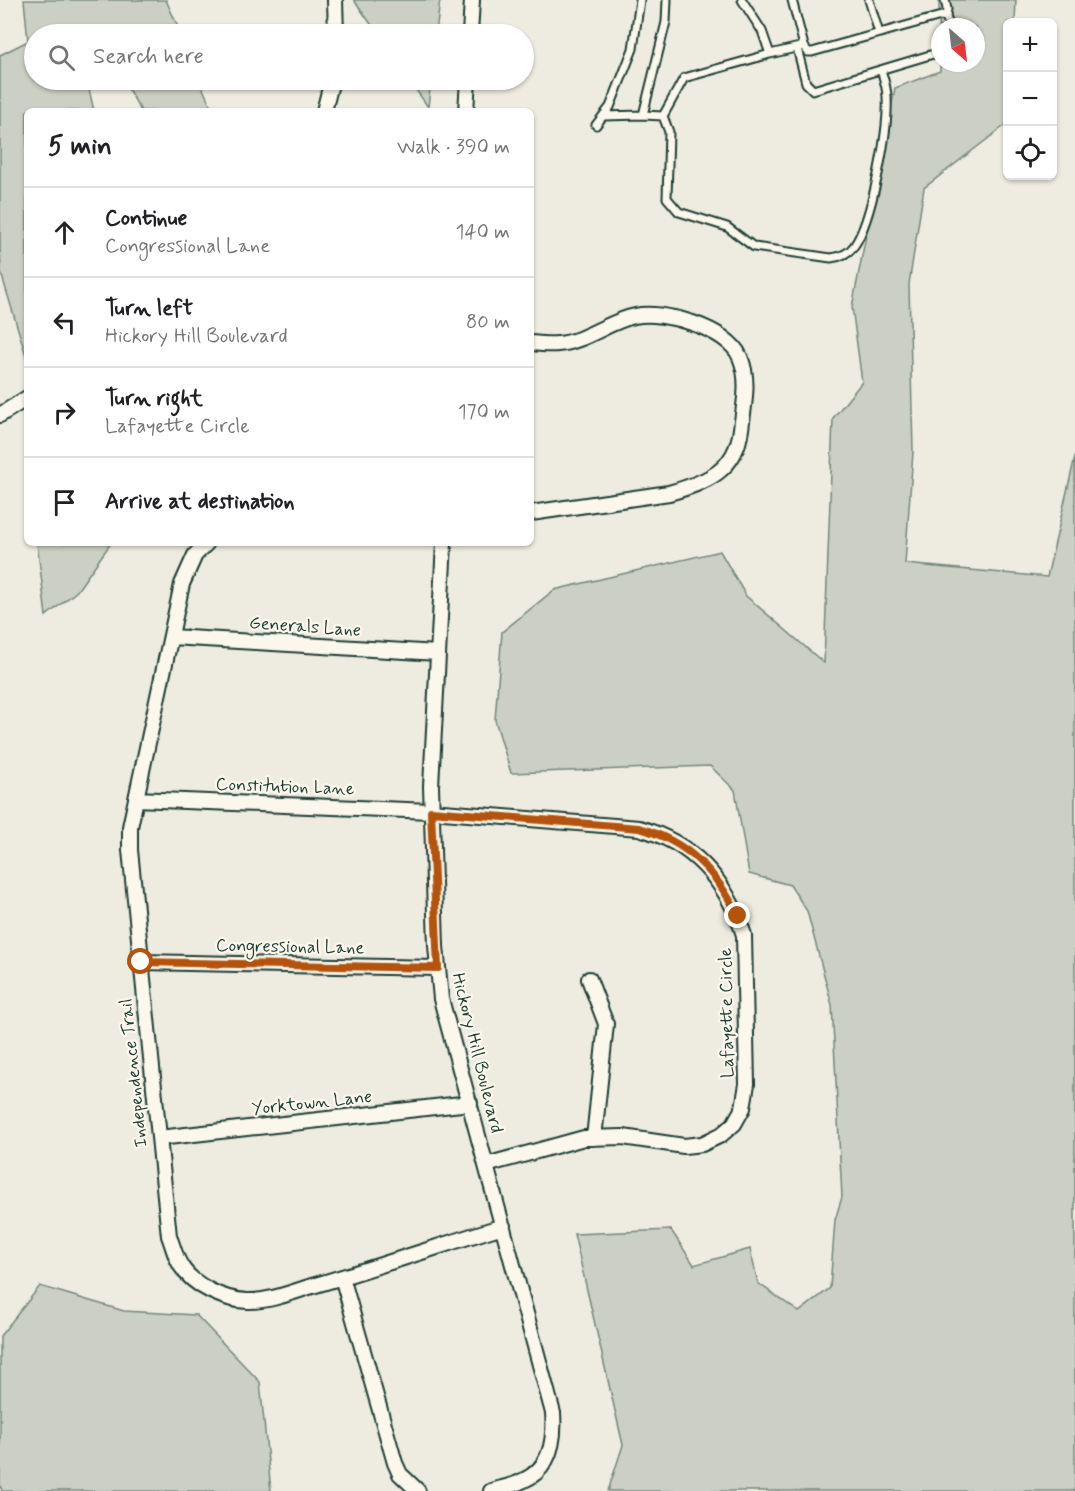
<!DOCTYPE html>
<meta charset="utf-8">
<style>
:root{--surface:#fff;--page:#f2f2f2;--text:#202124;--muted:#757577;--line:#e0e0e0}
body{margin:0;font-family:Mynerve,sans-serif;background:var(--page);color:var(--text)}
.controls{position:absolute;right:18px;top:18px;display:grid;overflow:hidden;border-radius:9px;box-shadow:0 2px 4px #0004}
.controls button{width:54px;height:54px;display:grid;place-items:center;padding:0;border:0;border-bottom:2px solid var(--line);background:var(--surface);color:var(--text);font:30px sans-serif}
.compass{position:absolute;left:931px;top:18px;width:54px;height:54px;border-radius:50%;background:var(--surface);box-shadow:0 2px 4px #0004;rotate:152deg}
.stop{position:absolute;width:18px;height:18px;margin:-14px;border:4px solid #b45309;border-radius:50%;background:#fff}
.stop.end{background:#b45309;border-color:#fff;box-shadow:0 2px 6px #0008}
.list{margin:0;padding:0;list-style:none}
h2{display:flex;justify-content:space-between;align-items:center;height:78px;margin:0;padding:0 24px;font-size:26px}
h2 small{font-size:20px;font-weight:400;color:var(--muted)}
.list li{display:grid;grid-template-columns:39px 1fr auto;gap:18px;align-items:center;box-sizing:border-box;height:90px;padding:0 24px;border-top:2px solid var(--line)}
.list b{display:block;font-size:22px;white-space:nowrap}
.list p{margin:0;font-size:20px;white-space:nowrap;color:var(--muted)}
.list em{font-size:20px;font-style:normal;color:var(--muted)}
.icon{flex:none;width:33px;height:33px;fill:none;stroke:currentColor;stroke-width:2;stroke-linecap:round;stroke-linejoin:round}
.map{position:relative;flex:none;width:1075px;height:1491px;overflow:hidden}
.search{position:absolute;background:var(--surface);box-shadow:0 2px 4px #0004;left:24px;top:24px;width:510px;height:66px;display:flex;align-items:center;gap:15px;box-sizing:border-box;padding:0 21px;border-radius:33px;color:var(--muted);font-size:22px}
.panel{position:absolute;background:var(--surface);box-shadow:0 2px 4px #0004;left:24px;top:108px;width:510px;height:438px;border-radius:9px}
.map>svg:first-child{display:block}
.green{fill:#cbcfc4;stroke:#75867c;stroke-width:1.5;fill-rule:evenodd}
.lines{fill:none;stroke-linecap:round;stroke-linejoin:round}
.lane-casing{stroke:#1f3d34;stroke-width:11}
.street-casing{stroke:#1f3d34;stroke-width:18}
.lane{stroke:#fbf7ec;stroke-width:7}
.street{stroke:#fbf7ec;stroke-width:14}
.route{stroke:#b45309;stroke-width:8}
.labels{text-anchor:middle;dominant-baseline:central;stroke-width:4.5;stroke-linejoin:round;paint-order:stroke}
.street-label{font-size:18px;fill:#1f3d34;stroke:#fbf7ec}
</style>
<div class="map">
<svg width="1075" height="1491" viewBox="0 0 1075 1491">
<rect width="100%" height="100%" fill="#eeece1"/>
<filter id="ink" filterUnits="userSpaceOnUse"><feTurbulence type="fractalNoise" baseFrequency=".0167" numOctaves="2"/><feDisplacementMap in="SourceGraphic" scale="12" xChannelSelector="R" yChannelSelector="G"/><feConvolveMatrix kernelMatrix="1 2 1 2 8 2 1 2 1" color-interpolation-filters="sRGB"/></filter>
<g filter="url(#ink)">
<path class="green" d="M 24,0 L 166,0 L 181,34 L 34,34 L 34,80 L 87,80 L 94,111 L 27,111 L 27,359 L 1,273 L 0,245 L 0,55 L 28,41 Z
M 354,0 L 440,0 L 436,34 L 378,34 Z
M 939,0 L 1016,0 L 1015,22 L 1008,22 L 1007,124 L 924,188 L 909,284 L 913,452 L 905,564 L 1047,577 L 1075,457 L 1075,1491 L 608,1491 L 623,1445 L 574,1234 L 671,1230 L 694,1265 L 750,1249 L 758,1283 L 799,1312 L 830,1288 L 835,1220 L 842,1197 L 832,1005 L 807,911 L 790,885 L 749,874 L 735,790 L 710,766 L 511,773 L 495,720 L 502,632 L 554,590 L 720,551 L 746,596 L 824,663 L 833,418 L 862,382 L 852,307 L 895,88 L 940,71 ZM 940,27 L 976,27 L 976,63 L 940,63 Z
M 123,80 L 199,80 L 213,111 L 141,111 Z
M 409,80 L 431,80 L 428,107 Z
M 37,543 L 111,543 L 77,591 L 46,616 Z
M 40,1286 L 124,1311 L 196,1315 L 260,1382 L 271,1491 L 2,1491 L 0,1485 L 0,1336 Z"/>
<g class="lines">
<g class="lane-casing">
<path id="lane" d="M 869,0 L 879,33
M 945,0 L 947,9 L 946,17
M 804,46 L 808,52 L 812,52 L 941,16 L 946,17 L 950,27
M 797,48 L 806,83 L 813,90 L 940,52
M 770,54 L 804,46 L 792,0
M 643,115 L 663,116 L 684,78 L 770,54 L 762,31 L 742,0
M 603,116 L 643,115 L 666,22 L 667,0
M 663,116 L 669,132 L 667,198 L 679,212 L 727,227 L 754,247 L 831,258 C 841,257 848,254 854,246 C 872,221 889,129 887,97 C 887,88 884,79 881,70
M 596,125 L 610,107 L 633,49 L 640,0"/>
</g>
<g class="street-casing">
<path id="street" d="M 335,0 L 336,34
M 470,34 L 472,0
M 324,111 L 332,80
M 466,111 L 468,80
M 531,343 C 540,344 550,345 558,344 C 585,342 609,321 635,316 C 663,310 728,328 740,357 C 750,380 744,404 741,429 C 736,471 707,482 669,493 L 531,513
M 0,415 L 27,398
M 207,543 L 195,555 L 182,584 L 130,827 L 130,850 L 169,1236 C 173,1246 175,1257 181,1266 C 193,1286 224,1300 247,1301 C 271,1302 297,1290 319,1284 C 380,1266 442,1245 503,1226
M 444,543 L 431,786 L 436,946 L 441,999 L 553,1413 C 555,1440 551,1469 522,1481 C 513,1486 501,1488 491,1491
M 171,637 L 438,653
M 136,799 L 431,811 L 639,828 C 694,843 727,882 744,935 L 747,1084 L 743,1108 L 734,1124 L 721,1135 L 702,1144 L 684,1146 L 623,1137 L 584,1138 L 486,1165
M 141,962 L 438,968
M 589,979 L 606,1024 L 594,1138
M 159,1138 L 470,1103
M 342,1277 L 395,1463 L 400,1474 L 418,1491"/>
</g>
<use href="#lane" class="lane"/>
<use href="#street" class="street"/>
</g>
</g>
<g class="lines" filter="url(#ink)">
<path class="route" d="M 141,962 L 438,968 L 431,811 L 639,828 C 687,841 717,872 738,916"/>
</g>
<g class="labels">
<g class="street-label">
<text transform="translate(305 627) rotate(4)">Generals Lane</text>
<text transform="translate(285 787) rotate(2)">Constitution Lane</text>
<text transform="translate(290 947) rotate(1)">Congressional Lane</text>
<text transform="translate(727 1013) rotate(-91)">Lafayette Circle</text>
<text transform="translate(477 1053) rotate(76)">Hickory Hill Boulevard</text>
<text transform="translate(134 1073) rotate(-96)">Independence Trail</text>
<text transform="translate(312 1103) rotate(-6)">Yorktown Lane</text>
</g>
</g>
</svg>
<div class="controls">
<button>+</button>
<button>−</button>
<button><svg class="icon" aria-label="locate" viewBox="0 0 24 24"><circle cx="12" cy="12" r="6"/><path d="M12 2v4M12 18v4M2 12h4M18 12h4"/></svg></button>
</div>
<svg class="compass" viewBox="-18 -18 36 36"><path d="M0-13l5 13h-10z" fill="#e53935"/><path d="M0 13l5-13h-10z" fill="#757577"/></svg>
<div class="stop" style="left:141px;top:962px"></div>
<div class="stop end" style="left:738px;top:916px"></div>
<div class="search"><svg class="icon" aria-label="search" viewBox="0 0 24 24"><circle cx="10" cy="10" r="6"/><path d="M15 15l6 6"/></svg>Search here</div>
<section class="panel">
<h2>5 min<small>Walk · 390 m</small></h2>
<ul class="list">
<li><svg class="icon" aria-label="ahead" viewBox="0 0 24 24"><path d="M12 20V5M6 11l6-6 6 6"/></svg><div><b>Continue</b><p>Congressional Lane</p></div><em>140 m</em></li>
<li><svg class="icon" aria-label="left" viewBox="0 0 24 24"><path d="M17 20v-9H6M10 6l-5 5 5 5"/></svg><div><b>Turn left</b><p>Hickory Hill Boulevard</p></div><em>80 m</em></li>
<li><svg class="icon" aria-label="right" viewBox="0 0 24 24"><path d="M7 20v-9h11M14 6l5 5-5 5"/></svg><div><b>Turn right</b><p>Lafayette Circle</p></div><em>170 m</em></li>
<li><svg class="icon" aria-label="arrive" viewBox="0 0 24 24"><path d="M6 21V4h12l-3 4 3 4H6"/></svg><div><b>Arrive at destination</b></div></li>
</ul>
</section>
</div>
